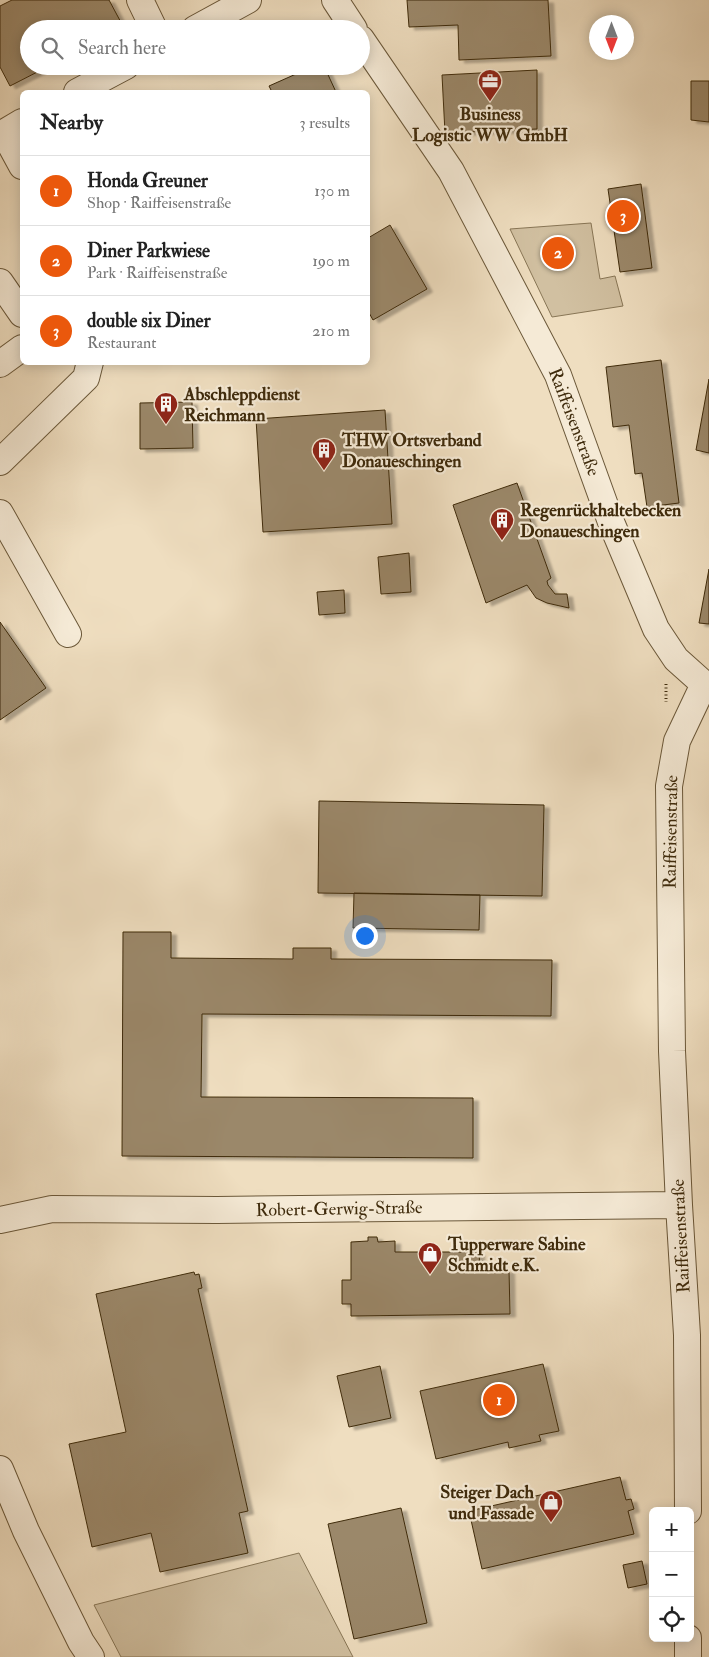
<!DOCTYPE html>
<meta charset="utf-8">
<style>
:root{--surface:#fff;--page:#f6f6f6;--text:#222;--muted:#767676;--line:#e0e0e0;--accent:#ea580c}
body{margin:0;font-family:"IM FELL Double Pica",serif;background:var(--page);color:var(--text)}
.controls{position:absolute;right:15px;bottom:15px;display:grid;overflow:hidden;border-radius:8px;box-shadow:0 2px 12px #0003}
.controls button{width:45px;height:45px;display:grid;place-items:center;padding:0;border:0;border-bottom:1px solid var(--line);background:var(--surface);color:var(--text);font:25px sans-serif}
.compass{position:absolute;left:589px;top:15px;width:45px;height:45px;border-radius:50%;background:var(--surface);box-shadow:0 2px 12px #0003;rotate:180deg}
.you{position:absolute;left:364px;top:935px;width:18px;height:18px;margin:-12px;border:4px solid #fff;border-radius:50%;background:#1a73e8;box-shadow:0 0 0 8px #1a73e833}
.badge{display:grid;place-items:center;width:32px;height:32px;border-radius:50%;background:var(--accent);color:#fff;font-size:16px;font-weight:700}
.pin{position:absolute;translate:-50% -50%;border:2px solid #fff;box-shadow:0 1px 5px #0006}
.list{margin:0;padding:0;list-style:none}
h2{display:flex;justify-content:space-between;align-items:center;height:65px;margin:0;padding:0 20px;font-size:21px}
h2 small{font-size:16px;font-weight:400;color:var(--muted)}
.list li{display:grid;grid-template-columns:32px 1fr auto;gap:15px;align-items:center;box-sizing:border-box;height:70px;padding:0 20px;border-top:1px solid var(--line)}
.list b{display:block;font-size:19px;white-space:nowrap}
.list p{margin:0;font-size:16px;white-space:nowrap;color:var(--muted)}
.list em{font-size:16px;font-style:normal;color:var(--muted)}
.icon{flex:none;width:28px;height:28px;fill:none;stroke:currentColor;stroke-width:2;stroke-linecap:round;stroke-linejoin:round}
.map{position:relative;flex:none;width:709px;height:1657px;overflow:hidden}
.search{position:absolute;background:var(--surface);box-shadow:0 2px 12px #0003;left:20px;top:20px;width:350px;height:55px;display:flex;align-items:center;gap:12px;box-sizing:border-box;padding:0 18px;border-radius:28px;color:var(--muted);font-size:19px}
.panel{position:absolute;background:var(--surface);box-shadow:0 2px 12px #0003;left:20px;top:90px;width:350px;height:275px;border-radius:8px}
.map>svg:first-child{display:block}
.green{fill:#d1c0a1;stroke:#887656}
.building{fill:#9b886a;stroke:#3f2b0c;filter:url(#shadow)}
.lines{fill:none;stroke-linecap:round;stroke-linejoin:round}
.minor-casing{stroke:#6b5839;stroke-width:28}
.path{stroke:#3f2b0c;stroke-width:3;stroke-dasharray:1 2.5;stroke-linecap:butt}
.minor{stroke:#f5ead6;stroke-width:26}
.labels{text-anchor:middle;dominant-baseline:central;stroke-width:4.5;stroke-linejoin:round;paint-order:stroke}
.poi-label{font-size:18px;font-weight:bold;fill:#3f2b0c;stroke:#f5ead6;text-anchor:start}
.street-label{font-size:18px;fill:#3f2b0c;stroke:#f5ead6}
</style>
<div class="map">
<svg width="709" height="1657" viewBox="0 0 709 1657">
<defs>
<filter id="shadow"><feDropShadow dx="5.5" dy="3" stdDeviation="1" flood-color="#0004"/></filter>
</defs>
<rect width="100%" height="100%" fill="#efdec0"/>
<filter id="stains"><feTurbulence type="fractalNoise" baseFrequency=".004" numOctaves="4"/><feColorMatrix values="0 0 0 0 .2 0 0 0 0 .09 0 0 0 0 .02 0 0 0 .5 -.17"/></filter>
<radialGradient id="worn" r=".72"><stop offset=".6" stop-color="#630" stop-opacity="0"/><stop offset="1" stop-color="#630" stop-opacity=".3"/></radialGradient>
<path class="green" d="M 591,223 L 600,279 L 615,276 L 623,306 L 552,317 L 510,229 Z
M 299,1553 L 353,1657 L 121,1657 L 94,1605 Z"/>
<path class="building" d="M 12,0 L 109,0 L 124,28 L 29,29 L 29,66 L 49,66 L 10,86 L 0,67 L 0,6 Z
M 407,0 L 548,0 L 551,56 L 459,60 L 458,25 L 409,27 Z
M 314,66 L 324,66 L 336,92 L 272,92 L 269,86 Z
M 537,70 L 537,129 L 445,133 L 442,75 Z
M 691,81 L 709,81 L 709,122 L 691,120 Z
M 641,184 L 652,268 L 620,272 L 608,189 Z
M 390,225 L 427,289 L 373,320 L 368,311 L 368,238 Z
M 661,360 L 679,503 L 647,507 L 642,473 L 635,474 L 629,425 L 613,427 L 606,367 Z
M 709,379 L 709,453 L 696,450 Z
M 192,402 L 193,448 L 140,449 L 140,403 Z
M 385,410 L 392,524 L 263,532 L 256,419 Z
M 517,483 L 551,578 L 547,581 L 548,585 L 555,594 L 567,594 L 569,608 L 547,603 L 536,598 L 527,585 L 486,603 L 453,505 Z
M 409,553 L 411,592 L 381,594 L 378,557 Z
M 709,569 L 709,624 L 699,623 Z
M 344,590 L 345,613 L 319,615 L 317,592 Z
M 0,622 L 46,688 L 0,720 Z
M 319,801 L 544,805 L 542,896 L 318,893 Z
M 354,893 L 480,895 L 479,930 L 353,928 Z
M 123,932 L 171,932 L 171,958 L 293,959 L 293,948 L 331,948 L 331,959 L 552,960 L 551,1016 L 202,1014 L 201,1097 L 473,1098 L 473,1158 L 122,1156 Z
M 368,1237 L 377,1237 L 378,1242 L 395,1241 L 395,1252 L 479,1252 L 480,1270 L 509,1270 L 510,1314 L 351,1316 L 351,1304 L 342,1304 L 342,1280 L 351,1280 L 351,1242 L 368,1241 Z
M 194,1272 L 195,1275 L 199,1274 L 202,1288 L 198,1289 L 248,1511 L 239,1513 L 248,1553 L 160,1572 L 151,1533 L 92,1547 L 69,1444 L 126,1432 L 96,1294 Z
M 543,1364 L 559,1431 L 539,1435 L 541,1441 L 509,1448 L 508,1442 L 436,1459 L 420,1391 Z
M 380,1366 L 391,1418 L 349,1427 L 337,1376 Z
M 620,1477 L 626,1500 L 631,1499 L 634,1509 L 628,1511 L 634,1534 L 482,1569 L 469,1511 Z
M 401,1508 L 427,1623 L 354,1639 L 328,1524 Z
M 642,1561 L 647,1584 L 628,1588 L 623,1565 Z"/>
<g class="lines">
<g class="minor-casing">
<path id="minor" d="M 140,0 L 154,29
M 335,0 L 354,29
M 195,29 L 248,0
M 361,39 L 451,171 L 558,375 L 611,522 L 656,629 L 676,659 L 704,684 L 677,741 L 669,786 L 672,1051 L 679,1205 L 687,1335 L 688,1511
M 77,92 L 126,66
M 4,133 L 22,166
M 0,135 L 22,122
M 0,282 L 22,314
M 0,364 L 22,348
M 0,462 L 86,378 L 90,362
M 0,513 L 68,634
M 0,1220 L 52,1209 L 217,1210 L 679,1205
M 0,1469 L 26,1531 L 81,1642 L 91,1657
M 688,1638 L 688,1657"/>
</g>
<path class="path" d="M 666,684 L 666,702"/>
<use href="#minor" class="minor"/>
</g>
<defs>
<g id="office-pin" transform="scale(1.25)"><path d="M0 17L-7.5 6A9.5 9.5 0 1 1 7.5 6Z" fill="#8f2418" stroke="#f5ead6"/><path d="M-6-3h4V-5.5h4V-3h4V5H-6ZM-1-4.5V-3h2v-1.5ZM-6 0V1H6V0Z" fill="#fff"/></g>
<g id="building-pin" transform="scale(1.25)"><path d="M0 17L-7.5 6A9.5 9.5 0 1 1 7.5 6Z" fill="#8f2418" stroke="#f5ead6"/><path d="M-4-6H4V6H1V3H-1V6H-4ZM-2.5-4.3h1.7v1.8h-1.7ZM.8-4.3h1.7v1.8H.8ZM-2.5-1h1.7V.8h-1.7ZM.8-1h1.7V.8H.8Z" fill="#fff"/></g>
<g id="shop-pin" transform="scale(1.25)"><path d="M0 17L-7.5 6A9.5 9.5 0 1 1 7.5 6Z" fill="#8f2418" stroke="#f5ead6"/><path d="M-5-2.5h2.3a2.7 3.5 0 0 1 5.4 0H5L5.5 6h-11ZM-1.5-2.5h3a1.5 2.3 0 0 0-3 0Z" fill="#fff"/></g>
</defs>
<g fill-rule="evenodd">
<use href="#office-pin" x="490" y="81"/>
<use href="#building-pin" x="166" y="404"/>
<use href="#building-pin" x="324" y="450"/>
<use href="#building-pin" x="502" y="520"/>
<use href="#shop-pin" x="430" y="1254"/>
<use href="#shop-pin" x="551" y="1502"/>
</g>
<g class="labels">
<g class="poi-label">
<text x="490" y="114" text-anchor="middle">Business<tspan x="490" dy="21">Logistic WW GmbH</tspan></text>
<text x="184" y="394">Abschleppdienst<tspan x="184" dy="21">Reichmann</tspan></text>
<text x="342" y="440">THW Ortsverband<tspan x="342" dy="21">Donaueschingen</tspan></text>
<text x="520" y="510">Regenrückhaltebecken<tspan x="520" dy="21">Donaueschingen</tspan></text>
<text x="448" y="1244">Tupperware Sabine<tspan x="448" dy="21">Schmidt e.K.</tspan></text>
<text x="534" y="1492" text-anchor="end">Steiger Dach<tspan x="534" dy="21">und Fassade</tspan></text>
</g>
<g class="street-label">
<text transform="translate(574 422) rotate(69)">Raiffeisenstraße</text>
<text transform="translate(671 832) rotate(-89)">Raiffeisenstraße</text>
<text transform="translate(339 1209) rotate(-1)">Robert-Gerwig-Straße</text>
<text transform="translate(681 1236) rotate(-93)">Raiffeisenstraße</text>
</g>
</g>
<rect width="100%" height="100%" filter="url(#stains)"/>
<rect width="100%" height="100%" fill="url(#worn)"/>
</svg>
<div class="controls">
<button>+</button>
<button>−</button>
<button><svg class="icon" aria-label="locate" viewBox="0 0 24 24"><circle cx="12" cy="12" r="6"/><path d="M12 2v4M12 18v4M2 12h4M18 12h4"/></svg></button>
</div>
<svg class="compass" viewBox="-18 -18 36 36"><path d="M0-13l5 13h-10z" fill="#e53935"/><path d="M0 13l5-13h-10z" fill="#767676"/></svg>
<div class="you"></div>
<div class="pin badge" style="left:499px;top:1400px">1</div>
<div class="pin badge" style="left:558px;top:253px">2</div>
<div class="pin badge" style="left:623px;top:216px">3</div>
<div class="search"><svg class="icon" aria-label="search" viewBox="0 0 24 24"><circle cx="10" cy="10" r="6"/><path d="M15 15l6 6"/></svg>Search here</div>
<section class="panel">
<h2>Nearby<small>3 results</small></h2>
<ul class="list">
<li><span class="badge">1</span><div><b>Honda Greuner</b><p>Shop · Raiffeisenstraße</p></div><em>130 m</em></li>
<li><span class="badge">2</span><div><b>Diner Parkwiese</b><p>Park · Raiffeisenstraße</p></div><em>190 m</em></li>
<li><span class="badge">3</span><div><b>double six Diner</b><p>Restaurant</p></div><em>210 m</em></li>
</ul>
</section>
</div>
